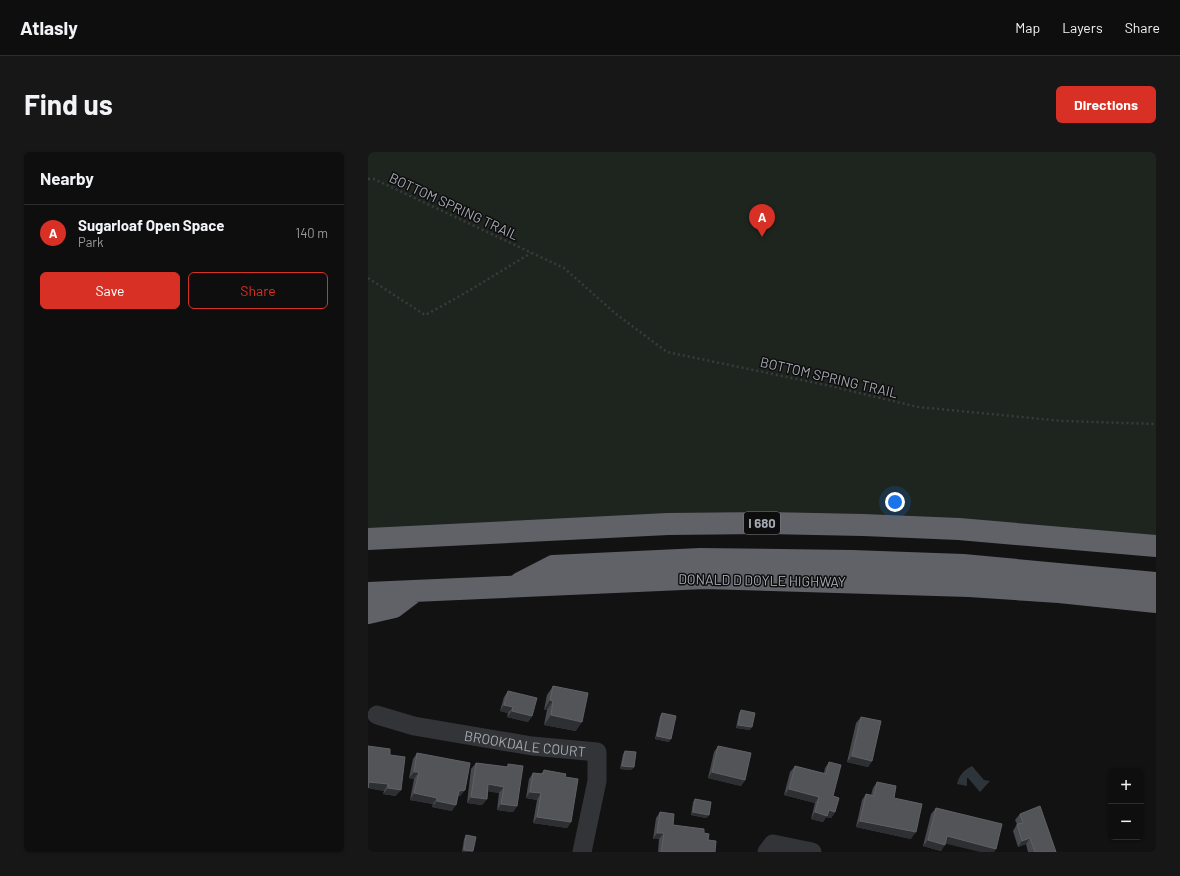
<!DOCTYPE html>
<meta charset="utf-8">
<style>
:root{--surface:#0e0e0e;--page:#171717;--text:#f1f3f6;--muted:#9b9c9e;--line:#2e2e2e;--accent:#d93025}
body{margin:0;font-family:Barlow,sans-serif;background:var(--page);color:var(--text)}
.controls{position:absolute;right:12px;bottom:12px;display:grid;overflow:hidden;border-radius:6px;box-shadow:0 1px 3px #0004}
.controls button{width:36px;height:36px;display:grid;place-items:center;padding:0;border:0;border-bottom:1px solid var(--line);background:var(--surface);color:var(--text);font:20px sans-serif}
.you{position:absolute;left:527px;top:350px;width:14px;height:14px;margin:-10px;border:3px solid #fff;border-radius:50%;background:#1a73e8;box-shadow:0 0 0 6px #1a73e833}
.badge{display:grid;place-items:center;width:26px;height:26px;border-radius:50%;background:var(--accent);color:#fff;font-size:13px;font-weight:700}
.pin{position:absolute;translate:-50% -33px;filter:drop-shadow(0 1px 2px #0008)}
.pin::after{content:'';position:absolute;top:21px;width:14px;height:12px;background:inherit;clip-path:polygon(0 0,100% 0,50% 100%)}
.list{margin:0;padding:0;list-style:none}
h2{display:flex;justify-content:space-between;align-items:center;height:52px;margin:0;padding:0 16px;font-size:17px}
h2 small{font-size:13px;font-weight:400;color:var(--muted)}
.list li{display:grid;grid-template-columns:26px 1fr auto;gap:12px;align-items:center;box-sizing:border-box;height:56px;padding:0 16px;border-top:1px solid var(--line)}
.list b{display:block;font-size:15px;white-space:nowrap}
.list p{margin:0;font-size:13px;white-space:nowrap;color:var(--muted)}
.list em{font-size:13px;font-style:normal;color:var(--muted)}
.actions{display:flex;gap:8px;padding:12px 16px}
.actions a{flex:1;padding:9px 0;border:1px solid var(--accent);border-radius:6px;text-align:center;font-size:14px;color:var(--accent)}
.actions .main{background:var(--accent);color:#fff}
.map{position:relative;flex:none;width:788px;height:700px;overflow:hidden;border-radius:6px}
header{display:flex;align-items:center;gap:24px;box-sizing:border-box;height:56px;padding:0 20px;background:var(--surface);border-bottom:1px solid var(--line)}
header strong{font-size:19px}
nav{display:flex;gap:22px;margin-inline-start:auto;font-size:14px}
.intro{display:flex;align-items:center;justify-content:space-between;box-sizing:border-box;height:96px;padding:0 24px}
h1{margin:0;font-size:28px}
.button{padding:10px 18px;border-radius:6px;background:var(--accent);color:#fff;font-size:14px;font-weight:700}
main{display:flex;gap:24px;padding:0 24px}
aside{flex:1;background:var(--surface);border-radius:6px;box-shadow:0 1px 3px #0004}
.map>svg:first-child{display:block}
.green{fill:#1e251f}
.water{fill:#2d343a}
.lines{fill:none;stroke-linecap:round;stroke-linejoin:round}
.path{stroke:#393b3e;stroke-width:2.5;stroke-dasharray:2 3;stroke-linecap:butt}
.minor{stroke:#333437;stroke-width:19}
.highway{stroke:#606268;stroke-width:22}
.wall{fill:#48494e}
.shaded-wall{fill:#2e2f32}
.building{fill:#525458;stroke:#5f6166}
.labels{text-anchor:middle;dominant-baseline:central;stroke-width:3;stroke-linejoin:round;paint-order:stroke}
.shield{fill:#0d0d0e;stroke:#777a81;stroke-width:1}
.shield-label{font-size:13px;font-weight:bold;fill:#a5a9b2}
.street-label{font-size:14px;fill:#a5a9b2;stroke:#0d0d0e}
</style>
<header>
<strong>Atlasly</strong>
<nav><a>Map</a><a>Layers</a><a>Share</a></nav>
</header>
<div class="intro"><h1>Find us</h1><a class="button">Directions</a></div>
<main>
<aside>
<h2>Nearby<small></small></h2>
<ul class="list">
<li><span class="badge">A</span><div><b>Sugarloaf Open Space</b><p>Park</p></div><em>140 m</em></li>
</ul>
<div class="actions"><a class="main">Save</a><a>Share</a></div>
</aside>
<div class="map">
<svg width="788" height="700" viewBox="0 0 788 700">
<rect width="100%" height="100%" fill="#121213"/>
<path class="green" d="M 0,0 L 788,0 L 788,394 L 591,377 L 0,387 Z"/>
<path class="water" d="M 604,614 L 616,628 L 622,629 L 612,640 L 600,626 L 599,626 L 599,634 L 589,632 C 591,623 596,618 604,614 Z"/>
<g class="lines">
<path class="path" d="M 0,27 L 6,27 L 196,116 L 248,162 L 299,200 L 462,234 L 550,255 L 695,269 L 788,272
M 0,126 L 57,163 C 94,144 128,122 163,101"/>
<g class="minor">
<path id="s1" d="M 9,563 L 46,574 L 164,594 L 229,600 L 229,629 L 214,700"/>
<path d="M 399,700 L 405,692 L 444,700"/>
</g>
<path class="highway" d="M 0,387 L 300,372 L 399,371 L 495,373 L 591,377 L 788,394
M 152,431 L 185,414 L 332,407 L 484,409 L 595,413 L 788,431
M 0,441 L 337,426 L 601,434 L 691,440 L 788,450
M 0,461 L 26,455 L 47,439"/>
</g>
<path class="wall" d="M 185,534 L 208,579 L 176,573 L 179,558 L 176,558 L 179,543 Z
M 140,539 L 164,564 L 160,570 L 139,565 L 140,561 L 132,559 L 136,545 Z
M 373,558 L 382,578 L 368,576 L 371,561 Z
M 294,561 L 301,590 L 287,587 L 292,564 Z
M 493,565 L 504,609 L 500,615 L 479,610 L 488,571 Z
M 350,594 L 377,628 L 373,634 L 340,626 L 346,600 Z
M 257,599 L 266,615 L 263,618 L 252,617 L 255,602 Z
M 49,601 L 97,638 L 92,644 L 90,644 L 84,659 L 64,655 L 65,652 L 42,648 L 46,627 L 41,626 L 45,607 Z
M 22,603 L 28,644 L 15,642 L 16,639 L 0,636 Z
M 461,610 L 465,644 L 467,660 L 463,666 L 458,665 L 455,670 L 443,667 L 447,651 L 416,643 L 422,620 L 427,614 L 456,621 L 457,616 Z
M 108,611 L 139,615 L 140,612 L 149,654 L 145,660 L 129,658 L 131,641 L 120,639 L 119,647 L 114,653 L 99,651 L 103,617 Z
M 176,618 L 197,625 L 203,670 L 199,676 L 165,671 L 169,648 L 158,646 L 161,627 L 165,621 L 173,622 Z
M 509,630 L 526,646 L 543,687 L 488,675 L 494,648 L 498,642 L 503,643 L 505,636 Z
M 327,647 L 341,663 L 338,666 L 323,663 L 325,650 Z
M 568,656 L 577,691 L 573,699 L 555,694 L 563,662 Z
M 292,660 L 305,673 L 336,681 L 340,688 L 347,700 L 290,700 L 291,687 L 285,687 L 288,666 Z
M 652,662 L 688,700 L 660,700 L 658,692 L 650,695 L 645,679 L 649,672 L 647,668 Z
M 98,683 L 105,700 L 94,700 L 96,687 Z"/>
<path class="shaded-wall" d="M 182,548 L 185,549 L 179,558 L 176,558 Z
M 136,553 L 145,555 L 140,561 L 132,559 Z
M 144,559 L 164,564 L 160,570 L 139,565 Z
M 183,563 L 214,570 L 208,579 L 176,573 Z
M 370,573 L 384,575 L 382,578 L 368,576 Z
M 289,584 L 303,587 L 301,590 L 287,587 Z
M 484,604 L 504,609 L 500,615 L 479,610 Z
M 254,614 L 266,615 L 263,618 L 252,617 Z
M 46,620 L 51,620 L 46,627 L 41,626 Z
M 344,620 L 377,628 L 373,634 L 340,626 Z
M 1,630 L 20,632 L 16,639 L 0,636 Z
M 120,632 L 136,635 L 131,641 L 116,639 Z
M 20,636 L 33,638 L 28,644 L 15,642 Z
M 421,637 L 451,645 L 447,651 L 416,643 Z
M 97,638 L 92,644 L 87,645 L 91,639 Z
M 162,640 L 173,641 L 169,648 L 158,646 Z
M 46,641 L 69,646 L 65,652 L 42,648 Z
M 103,645 L 119,647 L 114,653 L 99,651 Z
M 69,649 L 88,653 L 84,659 L 64,655 Z
M 133,652 L 149,654 L 145,660 L 129,658 Z
M 461,658 L 467,660 L 463,666 L 458,665 L 455,670 L 443,667 L 447,660 Z
M 325,660 L 341,663 L 338,666 L 323,663 Z
M 169,665 L 203,670 L 199,676 L 165,671 Z
M 492,669 L 548,680 L 543,687 L 488,675 Z
M 289,681 L 296,681 L 291,687 L 285,687 Z
M 579,684 L 628,697 L 626,700 L 612,700 L 575,691 Z
M 662,686 L 658,692 L 650,695 L 654,689 Z
M 560,688 L 577,693 L 573,699 L 555,694 Z
M 96,698 L 105,699 L 105,700 L 94,700 Z"/>
<path class="building" d="M 185,534 L 220,541 L 214,570 L 183,563 L 185,549 L 182,548 Z
M 140,539 L 169,546 L 164,564 L 144,559 L 145,555 L 136,553 Z
M 373,558 L 387,561 L 384,575 L 370,573 Z
M 294,561 L 308,564 L 303,587 L 289,584 Z
M 493,565 L 513,569 L 504,609 L 484,604 Z
M 0,594 L 22,597 L 22,603 L 37,605 L 33,638 L 20,636 L 20,632 L 1,630 L 0,636 Z
M 350,594 L 383,601 L 377,628 L 344,620 Z
M 257,599 L 268,600 L 266,615 L 254,614 Z
M 49,601 L 102,611 L 97,638 L 91,639 L 88,653 L 69,649 L 69,646 L 46,641 L 51,620 L 46,620 Z
M 461,610 L 473,613 L 465,644 L 471,646 L 467,660 L 461,658 L 459,664 L 447,660 L 451,645 L 421,637 L 427,614 L 458,622 Z
M 108,611 L 140,615 L 140,612 L 155,614 L 149,654 L 133,652 L 136,635 L 120,632 L 119,647 L 103,645 Z
M 176,618 L 198,622 L 197,625 L 210,627 L 203,670 L 169,665 L 173,641 L 162,640 L 165,621 L 175,622 Z
M 509,630 L 528,634 L 526,646 L 554,652 L 548,680 L 492,669 L 498,642 L 506,644 Z
M 327,647 L 343,650 L 341,663 L 325,660 Z
M 672,654 L 688,700 L 667,700 L 662,686 L 654,689 L 649,672 L 655,671 L 652,662 Z
M 568,656 L 634,672 L 628,697 L 579,684 L 577,693 L 560,688 Z
M 292,660 L 306,662 L 305,673 L 336,677 L 336,681 L 341,682 L 340,688 L 348,689 L 347,700 L 293,700 L 296,681 L 289,681 Z
M 98,683 L 108,685 L 105,699 L 96,698 Z"/>
<g class="labels">
<rect class="shield" x="376" y="360" width="36" height="22" rx="3"/>
<g class="shield-label">
<text x="394" y="371">I 680</text>
</g>
<g class="street-label">
<text transform="translate(86 54) rotate(25)">BOTTOM SPRING TRAIL</text>
<text transform="translate(461 225) rotate(13)">BOTTOM SPRING TRAIL</text>
<text transform="translate(394 428) rotate(1)">DONALD D DOYLE HIGHWAY</text>
<text stroke="none"><textPath href="#s1" startOffset="151">BROOKDALE COURT</textPath></text>
</g>
</g>
</svg>
<div class="controls">
<button>+</button>
<button>−</button>
</div>
<div class="you"></div>
<div class="pin badge" style="left:394px;top:85px">A</div>
</div>
</main>
